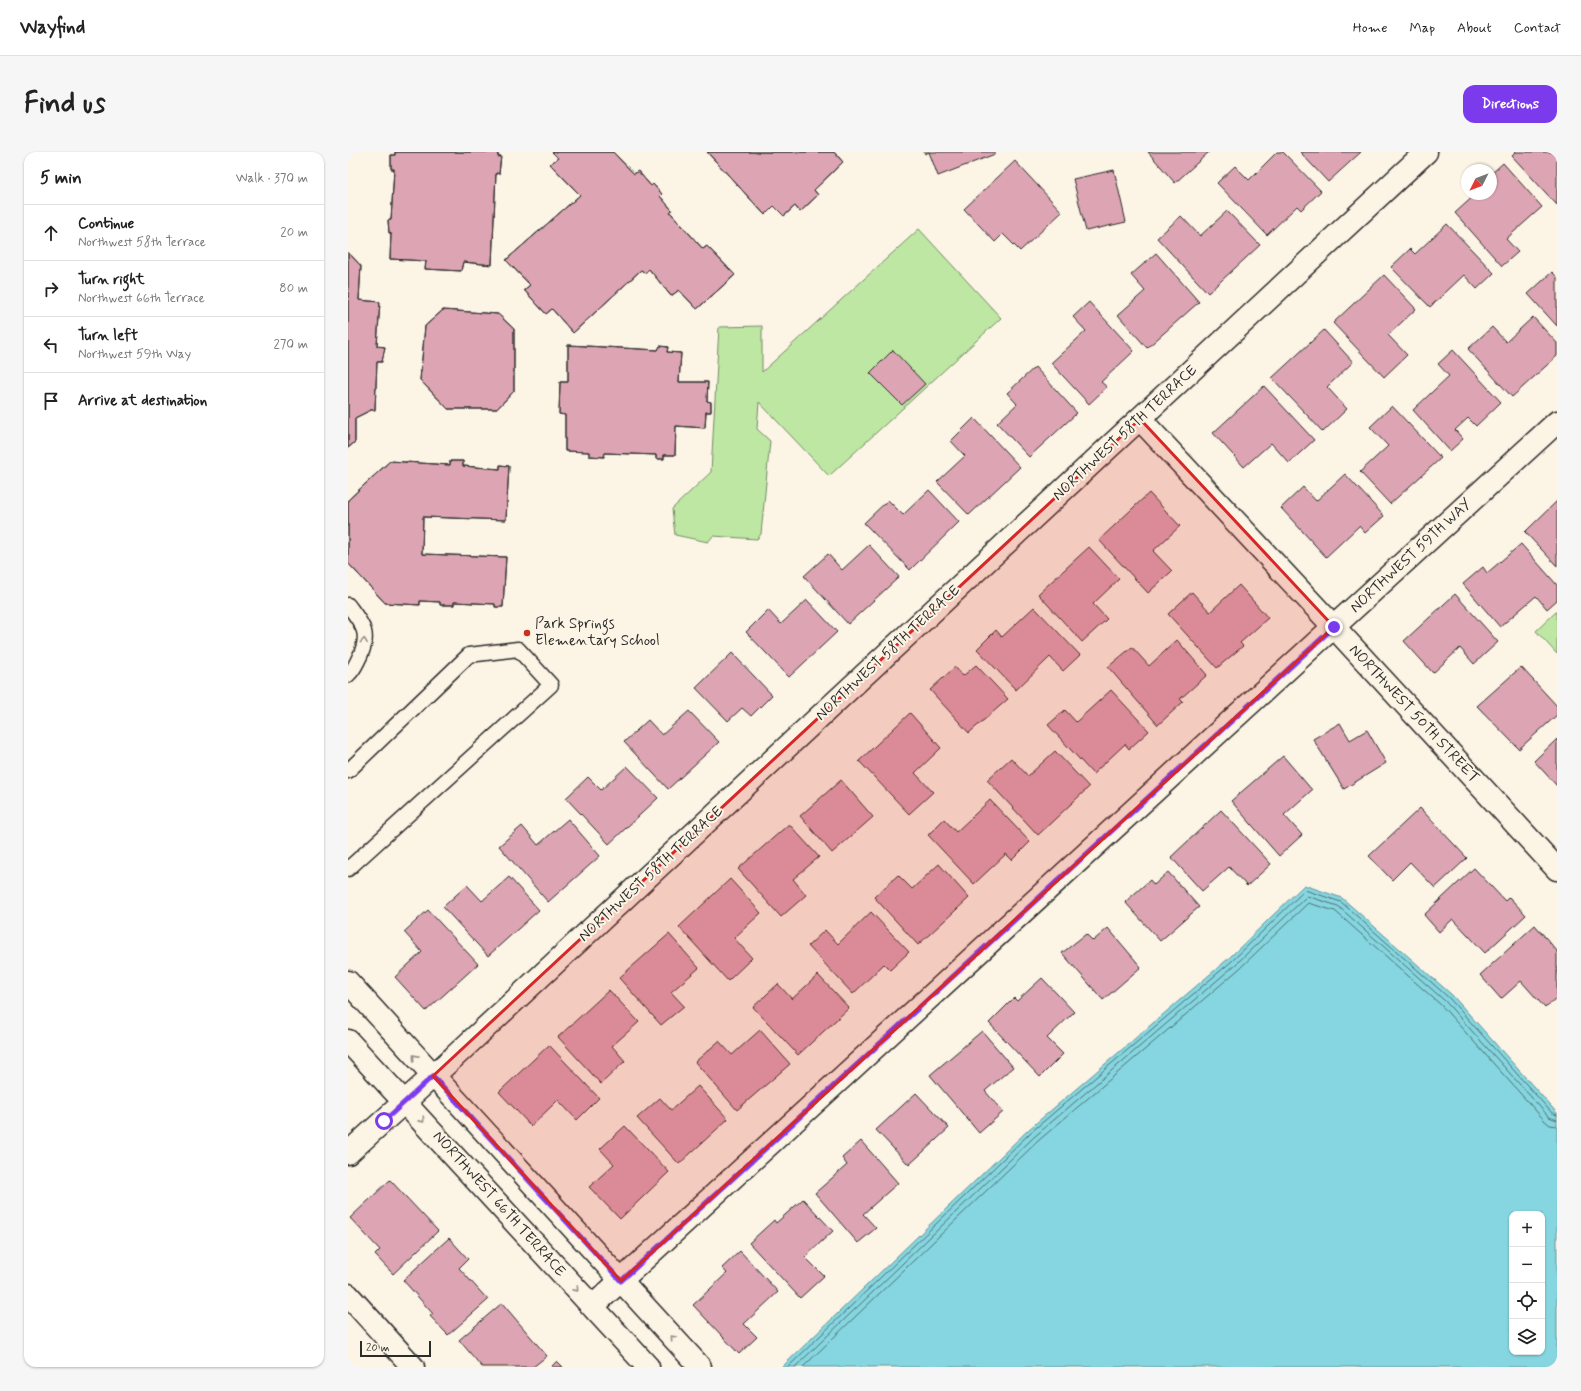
<!DOCTYPE html>
<meta charset="utf-8">
<style>
:root{--surface:#fff;--page:#f6f6f6;--text:#222;--muted:#767676;--line:#e0e0e0;--accent:#7c3aed}
body{margin:0;font-family:Mynerve,sans-serif;background:var(--page);color:var(--text)}
.controls{position:absolute;right:12px;bottom:12px;display:grid;overflow:hidden;border-radius:8px;box-shadow:0 1px 3px #0004}
.controls button{width:36px;height:36px;display:grid;place-items:center;padding:0;border:0;border-bottom:1px solid var(--line);background:var(--surface);color:var(--text);font:20px sans-serif}
.compass{position:absolute;left:1113px;top:12px;width:36px;height:36px;border-radius:50%;background:var(--surface);box-shadow:0 1px 3px #0004;rotate:228deg}
.scale{position:absolute;left:12px;bottom:10px;width:71px;box-sizing:border-box;padding-left:4px;border:2px solid #2b2b2b;border-top:0;font-size:11px;line-height:14px;white-space:nowrap;color:#2b2b2b;-webkit-text-stroke:3px #fcf5e5;paint-order:stroke}
.stop{position:absolute;width:12px;height:12px;margin:-9px;border:3px solid #7c3aed;border-radius:50%;background:#fff}
.stop.end{background:#7c3aed;border-color:#fff;box-shadow:0 1px 4px #0008}
.list{margin:0;padding:0;list-style:none}
h2{display:flex;justify-content:space-between;align-items:center;height:52px;margin:0;padding:0 16px;font-size:17px}
h2 small{font-size:13px;font-weight:400;color:var(--muted)}
.list li{display:grid;grid-template-columns:26px 1fr auto;gap:12px;align-items:center;box-sizing:border-box;height:56px;padding:0 16px;border-top:1px solid var(--line)}
.list b{display:block;font-size:15px;white-space:nowrap}
.list p{margin:0;font-size:13px;white-space:nowrap;color:var(--muted)}
.list em{font-size:13px;font-style:normal;color:var(--muted)}
.icon{flex:none;width:22px;height:22px;fill:none;stroke:currentColor;stroke-width:2;stroke-linecap:round;stroke-linejoin:round}
.map{position:relative;flex:none;width:1209px;height:1215px;overflow:hidden;border-radius:12px}
header{display:flex;align-items:center;gap:24px;box-sizing:border-box;height:56px;padding:0 20px;background:var(--surface);border-bottom:1px solid var(--line)}
header strong{font-size:19px}
nav{display:flex;gap:22px;margin-inline-start:auto;font-size:14px}
.intro{display:flex;align-items:center;justify-content:space-between;box-sizing:border-box;height:96px;padding:0 24px}
h1{margin:0;font-size:28px}
.button{padding:10px 18px;border-radius:12px;background:var(--accent);color:#fff;font-size:14px;font-weight:700}
main{display:flex;gap:24px;padding:0 24px}
aside{flex:1;background:var(--surface);border-radius:12px;box-shadow:0 1px 3px #0004}
.map>svg:first-child{display:block}
.green{fill:#bee7a3;stroke:#748967}
.water{fill:#85d6e0;stroke:#619298;fill-rule:evenodd}
.lines{fill:none;stroke-linecap:round;stroke-linejoin:round}
.shore{stroke:#4f6f73;stroke-width:1}
.building{fill:#dda4b4;stroke:#2b2b2b}
.lane-casing{stroke:#2b2b2b;stroke-width:17}
.street-casing{stroke:#2b2b2b;stroke-width:25}
.secondary-casing{stroke:#2b2b2b;stroke-width:25}
.lane{stroke:#fcf5e5;stroke-width:14}
.street{stroke:#fcf5e5;stroke-width:22}
.secondary{stroke:#fcf5e5;stroke-width:22}
.oneway{stroke:#949088}
.route{stroke:#7c3aed;stroke-width:5}
.marked{fill:#d62828;fill-opacity:0.2;stroke:#d62828;stroke-width:3;stroke-linejoin:round}
.poi-dot{fill:#c8321e;stroke:#fcf5e5;stroke-width:1.5}
.labels{text-anchor:middle;dominant-baseline:central;stroke-width:4;stroke-linejoin:round;paint-order:stroke}
.street-label{font-size:15px;fill:#2b2b2b;stroke:#fcf5e5}
.poi-label{font-size:15px;fill:#2b2b2b;stroke:#fcf5e5;text-anchor:start}
</style>
<header>
<strong>Wayfind</strong>
<nav><a>Home</a><a>Map</a><a>About</a><a>Contact</a></nav>
</header>
<div class="intro"><h1>Find us</h1><a class="button">Directions</a></div>
<main>
<aside>
<h2>5 min<small>Walk · 370 m</small></h2>
<ul class="list">
<li><svg class="icon" aria-label="ahead" viewBox="0 0 24 24"><path d="M12 20V5M6 11l6-6 6 6"/></svg><div><b>Continue</b><p>Northwest 58th Terrace</p></div><em>20 m</em></li>
<li><svg class="icon" aria-label="right" viewBox="0 0 24 24"><path d="M7 20v-9h11M14 6l5 5-5 5"/></svg><div><b>Turn right</b><p>Northwest 66th Terrace</p></div><em>80 m</em></li>
<li><svg class="icon" aria-label="left" viewBox="0 0 24 24"><path d="M17 20v-9H6M10 6l-5 5 5 5"/></svg><div><b>Turn left</b><p>Northwest 59th Way</p></div><em>270 m</em></li>
<li><svg class="icon" aria-label="arrive" viewBox="0 0 24 24"><path d="M6 21V4h12l-3 4 3 4H6"/></svg><div><b>Arrive at destination</b></div></li>
</ul>
</aside>
<div class="map">
<svg width="1209" height="1215" viewBox="0 0 1209 1215">
<rect width="100%" height="100%" fill="#fcf5e5"/>
<filter id="ink" filterUnits="userSpaceOnUse"><feTurbulence type="fractalNoise" baseFrequency=".025" numOctaves="2"/><feDisplacementMap in="SourceGraphic" scale="8" xChannelSelector="R" yChannelSelector="G"/><feConvolveMatrix kernelMatrix="1 2 1 2 8 2 1 2 1" color-interpolation-filters="sRGB"/></filter>
<g filter="url(#ink)">
<path class="green" d="M 571,77 L 653,166 L 481,324 L 411,250 L 409,277 L 422,289 L 413,382 L 409,387 L 365,384 L 360,390 L 327,383 L 324,357 L 363,320 L 371,175 L 414,174 L 414,220 Z
M 1209,459 L 1209,502 L 1188,479 Z"/>
<path class="water" d="M 956,733 L 994,746 L 1104,843 L 1209,961 L 1209,1215 L 434,1215 L 680,978 L 881,806 ZM 1164,1062 L 1194,1062 L 1194,1200 L 1164,1200 Z"/>
<g class="lines">
<path class="shore" d="M 440,1215 L 682,981 L 884,809 L 957,738 L 993,750 L 1101,846 L 1204,961 L 1209,963
M 447,1215 L 686,985 L 887,813 L 959,744 L 990,754 L 1097,849 L 1201,965 L 1209,968
M 455,1215 L 690,989 L 891,817 L 960,751 L 987,759 L 1093,853 L 1197,969 L 1202,973 L 1209,974"/>
</g>
<path class="building" d="M 47,0 L 150,0 L 150,5 L 153,4 L 151,22 L 148,21 L 144,113 L 115,110 L 113,119 L 77,117 L 78,109 L 42,107 L 43,81 L 41,81 L 40,68 L 43,68 L 46,17 L 43,17 L 43,3 L 47,3 Z
M 47,0 L 150,0 L 150,5 L 153,4 L 151,22 L 148,21 L 144,113 L 115,110 L 113,119 L 77,117 L 78,109 L 42,107 L 43,81 L 41,81 L 40,68 L 43,68 L 46,17 L 43,17 L 43,3 L 47,3 Z
M 204,0 L 265,0 L 286,22 L 290,19 L 303,34 L 305,32 L 314,42 L 312,44 L 324,58 L 322,60 L 355,97 L 359,94 L 387,123 L 349,157 L 331,138 L 323,144 L 301,117 L 297,121 L 293,118 L 225,181 L 204,157 L 198,162 L 176,138 L 182,133 L 158,108 L 232,43 L 202,12 L 210,6 Z
M 204,0 L 265,0 L 286,22 L 290,19 L 303,34 L 305,32 L 314,42 L 312,44 L 324,58 L 322,60 L 355,97 L 359,94 L 387,123 L 349,157 L 331,138 L 323,144 L 301,117 L 297,121 L 293,118 L 225,181 L 204,157 L 198,162 L 176,138 L 182,133 L 158,108 L 232,43 L 202,12 L 210,6 Z
M 359,0 L 486,0 L 495,10 L 466,38 L 470,43 L 452,60 L 447,54 L 436,64 L 426,54 L 417,63 Z
M 359,0 L 486,0 L 495,10 L 466,38 L 470,43 L 452,60 L 447,54 L 436,64 L 426,54 L 417,63 Z
M 576,0 L 647,0 L 647,2 L 590,24 L 581,0 L 577,2 Z
M 800,0 L 861,0 L 827,31 Z
M 929,0 L 935,0 L 973,39 L 953,58 L 949,54 L 919,83 L 869,31 L 887,14 L 901,28 Z
M 952,0 L 1013,0 L 980,30 Z
M 1168,0 L 1209,0 L 1209,53 L 1164,4 Z
M 667,9 L 714,60 L 672,99 L 655,82 L 647,90 L 616,57 Z
M 1155,11 L 1194,55 L 1158,87 L 1170,100 L 1154,114 L 1107,61 L 1128,42 L 1143,42 L 1143,22 Z
M 766,18 L 778,70 L 738,79 L 725,27 Z
M 879,59 L 912,93 L 860,141 L 809,86 L 833,64 L 852,84 Z
M 1099,72 L 1146,121 L 1129,137 L 1116,123 L 1082,155 L 1043,115 L 1062,97 L 1067,102 Z
M 0,100 L 13,114 L 11,148 L 32,150 L 29,194 L 37,195 L 34,210 L 29,210 L 27,258 L 23,258 L 7,266 L 7,290 L 0,296 Z
M 0,100 L 13,114 L 11,148 L 32,150 L 29,194 L 37,195 L 34,210 L 29,210 L 27,258 L 23,258 L 7,266 L 7,290 L 0,296 Z
M 808,101 L 851,150 L 799,196 L 770,163 L 797,139 L 783,123 Z
M 1204,120 L 1209,125 L 1209,174 L 1180,142 Z
M 1036,123 L 1068,157 L 1040,183 L 1059,203 L 1036,225 L 985,171 Z
M 741,150 L 786,199 L 753,230 L 759,235 L 741,252 L 703,211 L 738,179 L 725,165 Z
M 95,158 L 150,162 L 166,177 L 166,239 L 149,257 L 100,257 L 72,228 L 77,174 Z
M 95,158 L 150,162 L 166,177 L 166,239 L 149,257 L 100,257 L 72,228 L 77,174 Z
M 1185,165 L 1209,191 L 1209,204 L 1164,245 L 1120,197 L 1144,175 L 1158,190 Z
M 976,178 L 1005,210 L 979,235 L 999,257 L 975,280 L 924,226 Z
M 220,193 L 310,198 L 312,194 L 320,195 L 319,200 L 333,201 L 331,230 L 360,230 L 359,249 L 363,250 L 363,260 L 358,260 L 357,276 L 328,274 L 327,303 L 316,303 L 316,307 L 308,307 L 308,303 L 257,301 L 256,305 L 241,304 L 241,300 L 217,299 L 217,263 L 211,262 L 212,230 L 220,230 Z
M 220,193 L 310,198 L 312,194 L 320,195 L 319,200 L 333,201 L 331,230 L 360,230 L 359,249 L 363,250 L 363,260 L 358,260 L 357,276 L 328,274 L 327,303 L 316,303 L 316,307 L 308,307 L 308,303 L 257,301 L 256,305 L 241,304 L 241,300 L 217,299 L 217,263 L 211,262 L 212,230 L 220,230 Z
M 545,198 L 577,232 L 554,253 L 522,221 Z
M 1105,198 L 1153,250 L 1128,274 L 1120,266 L 1107,278 L 1115,287 L 1102,299 L 1065,258 L 1101,224 L 1090,212 Z
M 687,215 L 729,261 L 681,305 L 649,271 L 669,252 L 659,241 Z
M 916,234 L 966,288 L 941,311 L 923,291 L 896,315 L 865,281 Z
M 1044,254 L 1093,306 L 1042,352 L 1012,320 L 1040,294 L 1022,275 Z
M 626,266 L 672,315 L 621,363 L 589,330 L 617,304 L 603,289 Z
M 42,309 L 102,313 L 102,309 L 115,309 L 115,314 L 152,317 L 152,313 L 161,314 L 158,368 L 75,365 L 74,402 L 158,405 L 155,455 L 147,455 L 147,452 L 106,450 L 106,453 L 92,453 L 92,450 L 72,449 L 72,453 L 37,451 L 0,411 L 0,348 Z
M 42,309 L 102,313 L 102,309 L 115,309 L 115,314 L 152,317 L 152,313 L 161,314 L 158,368 L 75,365 L 74,402 L 158,405 L 155,455 L 147,455 L 147,452 L 106,450 L 106,453 L 92,453 L 92,450 L 72,449 L 72,453 L 37,451 L 0,411 L 0,348 Z
M 997,322 L 1036,364 L 1017,381 L 1011,374 L 978,405 L 933,356 L 955,335 L 968,349 Z
M 581,338 L 611,370 L 562,418 L 516,371 L 540,348 L 555,363 Z
M 801,341 L 832,374 L 805,399 L 824,419 L 800,441 L 751,388 Z
M 1209,349 L 1209,414 L 1177,380 Z
M 1173,392 L 1209,433 L 1209,448 L 1199,457 L 1188,444 L 1152,475 L 1115,432 L 1135,415 L 1139,421 Z
M 521,393 L 551,425 L 500,472 L 456,424 L 480,402 L 494,418 Z
M 741,395 L 771,427 L 745,452 L 759,467 L 734,490 L 690,442 Z
M 891,433 L 920,466 L 892,491 L 895,494 L 869,516 L 820,462 L 844,440 L 862,460 Z
M 1107,442 L 1150,490 L 1126,512 L 1112,496 L 1085,521 L 1056,489 Z
M 459,448 L 489,480 L 441,525 L 398,480 L 420,458 L 433,472 Z
M 686,455 L 732,503 L 715,519 L 702,505 L 668,538 L 629,497 L 648,478 L 654,485 Z
M 829,488 L 859,523 L 832,547 L 835,550 L 810,573 L 760,515 L 784,495 L 801,514 Z
M 384,501 L 424,543 L 403,564 L 394,556 L 380,569 L 348,536 Z
M 628,513 L 660,547 L 621,581 L 582,538 L 607,515 L 615,524 Z
M 1173,515 L 1209,554 L 1209,563 L 1171,597 L 1129,554 Z
M 763,538 L 801,579 L 781,597 L 777,592 L 745,622 L 700,573 L 717,558 L 728,570 Z
M 341,559 L 371,590 L 320,637 L 276,590 L 300,568 L 314,583 Z
M 562,561 L 593,596 L 567,621 L 585,640 L 561,662 L 511,609 Z
M 992,571 L 1002,588 L 1019,578 L 1038,611 L 996,637 L 965,587 Z
M 1209,587 L 1209,634 L 1186,609 Z
M 707,599 L 741,635 L 690,683 L 639,628 L 663,606 L 680,624 Z
M 935,604 L 964,638 L 936,663 L 954,683 L 931,704 L 883,649 Z
M 279,614 L 310,646 L 261,692 L 218,646 L 240,625 L 253,638 Z
M 493,628 L 525,665 L 484,701 L 452,664 Z
M 642,648 L 682,690 L 664,708 L 658,702 L 626,732 L 580,683 L 596,667 L 608,680 Z
M 1072,656 L 1119,706 L 1087,736 L 1062,710 L 1044,728 L 1021,704 Z
M 873,658 L 923,712 L 899,734 L 881,715 L 854,739 L 823,705 Z
M 220,667 L 252,704 L 200,750 L 151,694 L 174,674 L 190,693 Z
M 441,672 L 471,705 L 445,727 L 458,743 L 433,765 L 390,717 Z
M 591,712 L 621,746 L 570,793 L 526,745 L 550,723 L 564,737 Z
M 1126,716 L 1157,749 L 1161,745 L 1178,763 L 1137,801 L 1105,767 L 1091,780 L 1076,763 Z
M 820,720 L 851,755 L 812,789 L 777,750 L 802,728 L 806,733 Z
M 161,725 L 191,758 L 140,804 L 95,755 L 119,733 L 134,749 Z
M 382,727 L 413,761 L 386,786 L 404,806 L 380,829 L 331,775 Z
M 80,758 L 130,812 L 78,859 L 47,825 L 74,800 L 56,780 Z
M 523,760 L 561,800 L 542,818 L 536,812 L 505,842 L 460,794 L 477,778 L 490,792 Z
M 1187,773 L 1209,799 L 1209,845 L 1197,856 L 1173,829 L 1153,847 L 1132,823 Z
M 760,776 L 793,815 L 755,848 L 714,801 L 738,782 L 745,789 Z
M 321,782 L 351,816 L 323,840 L 336,854 L 313,873 L 271,826 Z
M 470,823 L 501,856 L 450,903 L 405,855 L 430,832 L 444,847 Z
M 694,826 L 726,860 L 699,886 L 715,902 L 692,925 L 641,871 L 666,846 L 669,849 Z
M 261,838 L 291,870 L 264,894 L 277,909 L 253,932 L 210,885 Z
M 412,878 L 442,912 L 389,958 L 347,910 L 371,889 L 384,903 Z
M 634,879 L 665,915 L 637,939 L 655,960 L 631,981 L 582,923 Z
M 201,893 L 251,946 L 229,968 L 210,948 L 183,974 L 151,940 Z
M 350,934 L 380,967 L 331,1012 L 289,966 L 312,946 L 323,958 Z
M 568,941 L 601,976 L 561,1013 L 528,978 Z
M 277,974 L 321,1020 L 272,1067 L 241,1035 L 266,1012 L 252,997 Z
M 513,989 L 550,1031 L 515,1062 L 528,1076 L 510,1091 L 467,1041 L 499,1013 L 494,1006 Z
M 42,1028 L 90,1079 L 45,1122 L 27,1103 L 32,1098 L 2,1066 Z
M 455,1047 L 485,1079 L 457,1105 L 476,1124 L 452,1146 L 401,1091 L 426,1068 L 428,1071 Z
M 101,1086 L 120,1107 L 111,1116 L 140,1148 L 100,1183 L 82,1164 L 85,1162 L 55,1128 Z
M 392,1099 L 430,1140 L 396,1172 L 409,1185 L 391,1202 L 345,1153 L 379,1121 L 374,1116 Z
M 154,1151 L 199,1204 L 185,1215 L 134,1215 L 111,1188 Z
M 209,1209 L 215,1215 L 203,1215 Z"/>
<g class="lines">
<g class="lane-casing">
<path id="lane" d="M 0,453 C 14,472 23,481 12,504 C 8,512 6,518 0,523
M 0,619 L 121,503 L 170,497 L 203,533 L 0,717"/>
</g>
<g class="street-casing">
<path id="street" d="M 792,267 L 986,475 L 1209,717
M 0,1001 L 106,905 L 1078,0
M 0,1143 L 65,1215
M 245,1154 L 1209,270"/>
</g>
<g class="secondary-casing">
<path id="secondary" d="M 0,830 L 352,1215
M 0,889 L 300,1215"/>
</g>
<use href="#lane" class="lane"/>
<use href="#street" class="street"/>
<use href="#secondary" class="secondary"/>
</g>
<defs><path id="oneway-chevron" d="M-2-3.5L2.5 0L-2 3.5" fill="none" stroke-width="1.6" stroke-linecap="round" stroke-linejoin="round"/></defs>
<g class="oneway">
<use href="#oneway-chevron" transform="translate(16 489) rotate(-84)"/>
<use href="#oneway-chevron" transform="translate(67 905) rotate(-132)"/>
<use href="#oneway-chevron" transform="translate(74 968) rotate(48)"/>
<use href="#oneway-chevron" transform="translate(228 1137) rotate(48)"/>
<use href="#oneway-chevron" transform="translate(325 1186) rotate(-132)"/>
</g>
</g>
<g class="lines" filter="url(#ink)">
<path class="route" d="M 36,969 L 85,924 L 273,1129 L 986,475"/>
</g>
<path class="marked" d="M 792,267 L 986,475 L 273,1129 L 85,924 Z"/>
<circle class="poi-dot" cx="179" cy="481" r="4"/>
<g class="labels">
<g class="street-label">
<text transform="translate(777 281) rotate(-43)">NORTHWEST 58TH TERRACE</text>
<text transform="translate(1063 404) rotate(-43)">NORTHWEST 59TH WAY</text>
<text transform="translate(540 501) rotate(-43)">NORTHWEST 58TH TERRACE</text>
<text transform="translate(1066 562) rotate(47)">NORTHWEST 50TH STREET</text>
<text transform="translate(303 722) rotate(-43)">NORTHWEST 58TH TERRACE</text>
<text transform="translate(151 1052) rotate(48)">NORTHWEST 66TH TERRACE</text>
</g>
<g class="poi-label">
<text x="187" y="472">Park Springs<tspan x="187" dy="17">Elementary School</tspan></text>
</g>
</g>
</svg>
<div class="controls">
<button>+</button>
<button>−</button>
<button><svg class="icon" aria-label="locate" viewBox="0 0 24 24"><circle cx="12" cy="12" r="6"/><path d="M12 2v4M12 18v4M2 12h4M18 12h4"/></svg></button>
<button><svg class="icon" aria-label="layers" viewBox="0 0 24 24"><path d="M12 4l9 5-9 5-9-5zM3 14l9 5 9-5"/></svg></button>
</div>
<svg class="compass" viewBox="-18 -18 36 36"><path d="M0-13l5 13h-10z" fill="#e53935"/><path d="M0 13l5-13h-10z" fill="#767676"/></svg>
<div class="scale">20 m</div>
<div class="stop" style="left:36px;top:969px"></div>
<div class="stop end" style="left:986px;top:475px"></div>
</div>
</main>
